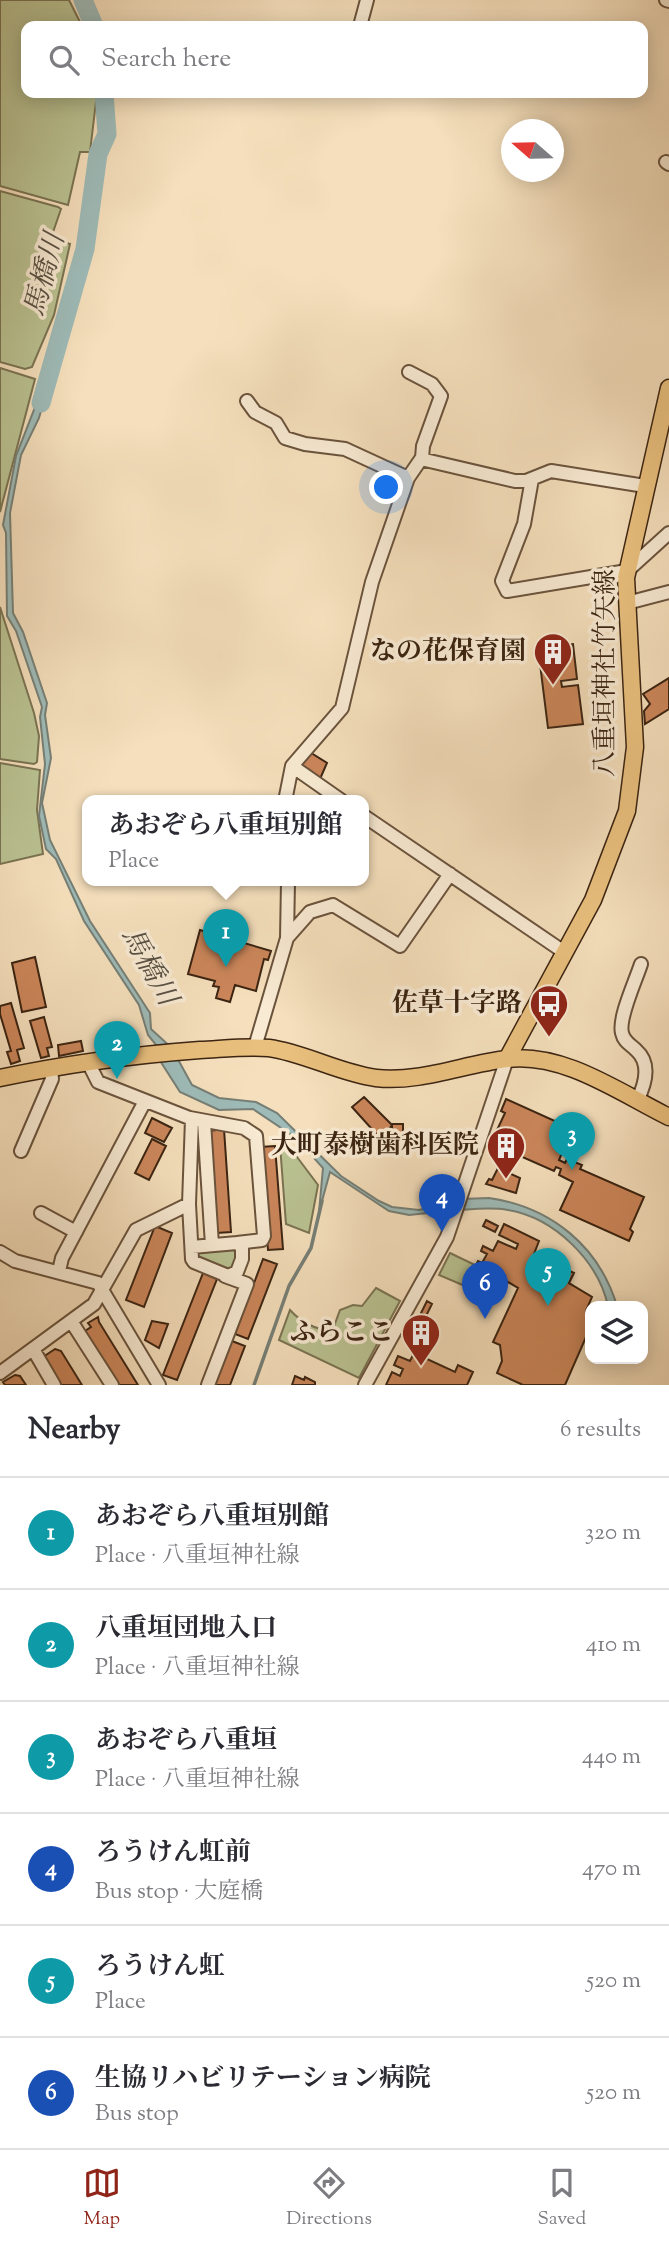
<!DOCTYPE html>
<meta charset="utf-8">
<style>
:root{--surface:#fff;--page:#f7f7f7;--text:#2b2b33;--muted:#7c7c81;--line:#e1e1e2;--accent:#8f2418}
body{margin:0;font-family:"Sorts Mill Goudy","Noto Serif JP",serif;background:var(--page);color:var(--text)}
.controls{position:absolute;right:21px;bottom:21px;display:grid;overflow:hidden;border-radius:14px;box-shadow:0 4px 18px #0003}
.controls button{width:63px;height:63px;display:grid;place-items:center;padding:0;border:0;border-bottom:2px solid var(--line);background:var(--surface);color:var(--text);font:35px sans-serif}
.compass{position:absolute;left:501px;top:119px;width:63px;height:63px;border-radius:50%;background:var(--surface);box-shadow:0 4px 18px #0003;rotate:290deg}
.you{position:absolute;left:387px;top:488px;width:24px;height:24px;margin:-18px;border:5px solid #fff;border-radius:50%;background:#1a73e8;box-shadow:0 0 0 10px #1a73e833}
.badge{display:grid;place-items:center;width:46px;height:46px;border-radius:50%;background:var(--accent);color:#fff;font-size:23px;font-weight:700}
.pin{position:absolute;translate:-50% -58px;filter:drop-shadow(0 2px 4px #0008)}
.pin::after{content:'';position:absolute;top:37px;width:24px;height:21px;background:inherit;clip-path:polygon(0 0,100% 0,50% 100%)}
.popup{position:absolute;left:82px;top:795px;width:287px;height:91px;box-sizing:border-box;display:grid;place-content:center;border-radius:14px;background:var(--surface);filter:drop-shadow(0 2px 5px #0005);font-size:23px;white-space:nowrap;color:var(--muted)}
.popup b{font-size:26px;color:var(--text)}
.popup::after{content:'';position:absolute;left:50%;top:100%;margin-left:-14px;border:14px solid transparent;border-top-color:var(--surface)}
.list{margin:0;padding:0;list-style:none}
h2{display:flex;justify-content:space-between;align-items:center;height:91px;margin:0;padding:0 28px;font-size:30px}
h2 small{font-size:23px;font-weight:400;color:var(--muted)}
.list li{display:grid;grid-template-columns:46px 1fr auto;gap:21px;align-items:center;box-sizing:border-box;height:112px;padding:0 28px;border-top:2px solid var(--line)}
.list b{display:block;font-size:26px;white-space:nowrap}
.list p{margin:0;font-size:23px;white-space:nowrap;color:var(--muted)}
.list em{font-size:23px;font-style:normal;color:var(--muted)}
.icon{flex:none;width:38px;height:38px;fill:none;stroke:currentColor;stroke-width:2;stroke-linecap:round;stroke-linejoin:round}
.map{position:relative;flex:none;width:669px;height:1385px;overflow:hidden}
.search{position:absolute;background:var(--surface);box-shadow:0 4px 18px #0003;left:21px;right:21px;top:21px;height:77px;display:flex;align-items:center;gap:18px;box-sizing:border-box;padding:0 24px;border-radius:14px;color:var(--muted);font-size:26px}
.sheet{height:763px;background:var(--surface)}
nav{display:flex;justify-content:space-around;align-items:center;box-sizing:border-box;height:98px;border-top:2px solid var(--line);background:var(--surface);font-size:19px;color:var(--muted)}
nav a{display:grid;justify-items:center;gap:4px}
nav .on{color:var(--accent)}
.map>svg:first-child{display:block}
.green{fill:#bac292;stroke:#7a7352;stroke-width:2}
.water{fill:#9ebbb8;stroke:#767f76;stroke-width:2}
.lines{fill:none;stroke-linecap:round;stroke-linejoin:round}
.stream{stroke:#767f76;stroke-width:3.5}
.river{stroke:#9ebbb8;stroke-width:19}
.building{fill:#cb865a;stroke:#3b2412;stroke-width:2}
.minor-casing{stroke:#6a533c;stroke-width:16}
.major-casing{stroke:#3b2412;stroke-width:19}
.minor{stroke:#f8ead3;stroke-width:12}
.major{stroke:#eac07e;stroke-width:16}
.labels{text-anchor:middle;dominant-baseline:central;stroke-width:7;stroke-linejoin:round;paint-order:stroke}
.poi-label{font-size:26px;font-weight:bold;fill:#3b2412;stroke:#f8ead3;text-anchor:end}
.street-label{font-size:26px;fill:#3b2412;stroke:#f8ead3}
.water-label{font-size:28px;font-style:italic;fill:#595144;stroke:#f8ead3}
</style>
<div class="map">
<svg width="669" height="1385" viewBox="0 0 669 1385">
<rect width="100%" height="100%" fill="#f5dfbc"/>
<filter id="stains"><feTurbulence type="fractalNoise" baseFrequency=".00286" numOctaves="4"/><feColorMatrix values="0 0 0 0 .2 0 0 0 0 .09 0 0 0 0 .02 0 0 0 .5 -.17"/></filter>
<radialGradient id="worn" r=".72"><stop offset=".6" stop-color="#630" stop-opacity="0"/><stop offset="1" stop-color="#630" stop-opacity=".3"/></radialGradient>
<path class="green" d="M 0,0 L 69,0 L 82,26 L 26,26 L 26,93 L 97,93 L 90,152 L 80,152 L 68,205 L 0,186 Z
M 0,191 L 58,207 L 61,209 L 51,238 L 70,244 L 54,315 L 32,367 L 25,369 L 0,362 Z
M 0,368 L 35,379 L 0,512 Z
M 0,607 L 34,713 L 39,736 L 37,762 L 34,764 L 0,759 Z
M 0,763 L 40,770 L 37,810 L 43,854 L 0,864 Z
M 280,1145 L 291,1149 L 318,1185 L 309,1233 L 286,1224 Z
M 237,1249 L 237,1261 L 229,1271 L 196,1257 L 199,1252 Z
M 450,1253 L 475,1265 L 468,1280 L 476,1284 L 472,1289 L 439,1275 Z
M 376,1288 L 400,1301 L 359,1378 L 279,1340 L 290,1310 C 300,1321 317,1332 333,1329 L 340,1310 L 353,1305 L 362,1306 Z"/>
<path class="water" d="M 46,379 L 50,379 L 39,418 L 21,455 L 10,513 L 13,613 L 23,632 L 47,703 L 45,715 L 51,758 L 42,803 L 50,840 L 90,921 L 150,1013 L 151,1029 L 174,1050 L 156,1053 L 157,1046 L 148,1035 L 139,1005 L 84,921 L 56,859 L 46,849 L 39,816 L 45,764 L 40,717 L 42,707 L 16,631 L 7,616 L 6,533 L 3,525 L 16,456 Z
M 175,1054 L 192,1085 L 219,1098 L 256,1102 L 277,1113 L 341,1176 L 379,1201 L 392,1207 L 419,1210 L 461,1199 L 457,1210 L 409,1215 L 389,1211 L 330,1172 L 319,1212 L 323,1168 L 296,1138 L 253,1109 L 219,1110 L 180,1092 L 157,1056 Z
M 489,1198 C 551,1207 599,1246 617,1306 L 608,1306 C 598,1261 555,1218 508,1210 C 491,1207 475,1209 459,1210 L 462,1199 Z"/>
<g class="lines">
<path class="stream" d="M 254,1385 L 289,1286 L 311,1248 L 322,1201"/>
<path class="river" d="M 83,0 L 94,26
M 41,403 L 85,249 L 98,154 L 107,134 L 104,93"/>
</g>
<path class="building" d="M 573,644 L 577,679 L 561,681 L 562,687 L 578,685 L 583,724 L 548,728 L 538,648 Z
M 669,678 L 669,709 L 645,724 L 644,711 L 650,704 L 643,694 Z
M 308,751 L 327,763 L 320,779 L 299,766 Z
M 200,930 L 271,951 L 268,960 L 264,959 L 256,991 L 235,985 L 230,1002 L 216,998 L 219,987 L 213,986 L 215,981 L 188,974 Z
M 35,957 L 46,1007 L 22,1012 L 12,963 Z
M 11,1003 L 24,1048 L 17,1050 L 20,1061 L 11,1064 L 7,1052 L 11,1051 L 0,1014 L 0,1006 Z
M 44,1017 L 52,1047 L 47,1048 L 49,1056 L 41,1058 L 30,1021 Z
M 81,1041 L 83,1051 L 59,1056 L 58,1045 Z
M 364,1097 L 392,1125 L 384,1137 L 379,1137 L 352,1107 Z
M 506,1099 L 577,1131 L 572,1143 L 567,1141 L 559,1160 L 565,1163 L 567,1159 L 582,1165 L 580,1169 L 644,1197 L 630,1229 L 633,1232 L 629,1241 L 560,1210 L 573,1182 L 559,1175 L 561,1169 L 556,1167 L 554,1171 L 491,1143 L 505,1113 L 501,1111 Z
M 152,1118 L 172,1128 L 164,1142 L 145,1133 Z
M 392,1124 L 403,1124 L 403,1133 L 392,1133 Z
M 224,1129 L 231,1232 L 217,1233 L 209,1131 Z
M 152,1139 L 166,1146 L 149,1180 L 135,1173 Z
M 275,1146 L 283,1249 L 268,1250 L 260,1147 Z
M 498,1168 L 520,1178 L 516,1193 L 486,1184 L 489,1179 L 492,1180 Z
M 486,1220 L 498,1226 L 495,1232 L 483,1226 Z
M 504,1224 L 539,1241 L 534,1254 L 574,1273 L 569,1283 L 592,1297 L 586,1311 L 590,1314 L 587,1321 L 590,1328 L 565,1385 L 523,1385 L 497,1373 L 502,1361 L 500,1345 L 493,1342 L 518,1288 L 508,1282 L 503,1292 L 485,1284 L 491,1272 L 476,1265 L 478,1261 L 482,1263 L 487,1254 L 481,1251 L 483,1246 L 493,1251 L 498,1241 L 516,1249 L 518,1244 L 499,1235 Z
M 155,1226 L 172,1233 L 144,1307 L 126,1300 Z
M 263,1259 L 277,1264 L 248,1339 L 235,1334 Z
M 203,1273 L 217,1279 L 177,1380 L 163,1375 Z
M 427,1301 L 432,1304 L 426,1316 L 421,1313 Z
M 98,1317 L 99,1322 L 138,1385 L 119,1385 L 85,1331 L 91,1327 L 88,1323 Z
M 152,1321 L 168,1324 L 159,1348 L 145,1340 Z
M 232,1341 L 245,1346 L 230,1385 L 215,1385 Z
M 55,1349 L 61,1351 L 82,1385 L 61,1385 L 43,1357 Z
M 414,1353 L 455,1372 L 458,1365 L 473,1372 L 467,1385 L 386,1385 L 392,1372 L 400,1376 L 403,1369 L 394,1365 L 398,1356 L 410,1361 Z
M 15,1375 L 20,1376 L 26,1385 L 5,1385 L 3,1382 Z
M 295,1376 L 304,1380 L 305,1377 L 315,1382 L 315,1385 L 292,1385 Z"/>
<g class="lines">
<g class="minor-casing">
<path id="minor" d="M 666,0 L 669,1
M 360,26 L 367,0
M 666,162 L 669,164
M 409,372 L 432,384 L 441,396 L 423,446 L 422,458
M 247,401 L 255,412 L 276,423 L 285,438 L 305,444 L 345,449 L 408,478
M 532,479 L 524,524 L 502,581 L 507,591 L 627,571 L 669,533
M 627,603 L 669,592
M 292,766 L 342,801
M 285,801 L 292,766 L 342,708 L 372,582 L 408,478 L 421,459 L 515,481 L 526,481 L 551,471 L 645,486
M 364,816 L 564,952
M 287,938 L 310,912 L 333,905 L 400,946 L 450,874
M 255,1047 L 287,938 L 288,881
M 637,1101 C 645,1085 652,1064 636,1050 C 630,1044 624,1042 622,1033 C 618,1018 636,980 641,964
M 190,1118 L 244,1128 L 256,1136 L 264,1236 L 262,1240 L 237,1243
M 204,1122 L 212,1245
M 21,1151 L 52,1079 L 51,1068
M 189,1204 L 192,1259 L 194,1262 L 228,1276 L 237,1272 L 242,1259 L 242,1247 L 237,1243 L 192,1247
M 41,1213 L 76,1232
M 0,1252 L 15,1261 L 98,1283 L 159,1385
M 59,1271 L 62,1258 L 145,1101
M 71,1321 L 112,1385
M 33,1349 L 54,1385
M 0,1373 L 94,1304 L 136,1230 L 189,1204 L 192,1119 L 98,1082 L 88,1062
M 208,1385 L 247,1284 L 225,1276
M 365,1385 L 447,1237 L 507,1059"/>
</g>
<g class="major-casing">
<path id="major" d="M 507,1059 L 593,900 L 627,811 L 635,747 L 626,578 L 669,388
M 0,1078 C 66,1064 133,1055 200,1050 C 222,1049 246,1046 269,1048 C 305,1053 339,1073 376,1078 C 420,1083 464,1064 507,1059 C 564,1052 620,1093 669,1117"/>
</g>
<use href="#minor" class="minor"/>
<use href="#major" class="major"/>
</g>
<defs>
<g id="building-pin" transform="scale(2.0125)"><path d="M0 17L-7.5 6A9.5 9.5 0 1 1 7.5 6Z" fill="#8f2418" stroke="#f8ead3"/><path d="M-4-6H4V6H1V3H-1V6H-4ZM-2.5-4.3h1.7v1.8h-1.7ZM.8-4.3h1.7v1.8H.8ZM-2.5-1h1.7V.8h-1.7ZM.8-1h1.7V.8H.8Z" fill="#fff"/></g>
<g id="bus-pin" transform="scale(2.0125)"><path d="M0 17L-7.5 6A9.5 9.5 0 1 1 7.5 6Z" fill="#8f2418" stroke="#f8ead3"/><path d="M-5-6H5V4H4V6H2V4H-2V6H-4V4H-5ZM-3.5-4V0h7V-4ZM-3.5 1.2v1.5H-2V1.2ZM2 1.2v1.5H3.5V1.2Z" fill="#fff"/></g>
</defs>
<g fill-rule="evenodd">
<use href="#building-pin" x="553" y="652"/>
<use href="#bus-pin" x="549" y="1004"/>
<use href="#building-pin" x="506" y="1146"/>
<use href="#building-pin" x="421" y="1333"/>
</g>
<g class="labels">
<g class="poi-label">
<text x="526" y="652">なの花保育園</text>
<text x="522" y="1004">佐草十字路</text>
<text x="479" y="1146">大町泰樹歯科医院</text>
<text x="394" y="1333">ふらここ</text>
</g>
<g class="street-label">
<text transform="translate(606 673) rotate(-90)">八重垣神社竹矢線</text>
</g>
<g class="water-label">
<text transform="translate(46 275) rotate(-75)">馬橋川</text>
<text transform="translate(148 967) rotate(61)">馬橋川</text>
</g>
</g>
<rect width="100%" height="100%" filter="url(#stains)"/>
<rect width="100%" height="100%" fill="url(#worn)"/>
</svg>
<div class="controls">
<button><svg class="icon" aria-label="layers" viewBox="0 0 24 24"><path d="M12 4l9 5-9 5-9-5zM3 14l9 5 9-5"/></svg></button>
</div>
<svg class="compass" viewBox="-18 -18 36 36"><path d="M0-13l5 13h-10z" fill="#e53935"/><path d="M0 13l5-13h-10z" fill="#7c7c81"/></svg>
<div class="you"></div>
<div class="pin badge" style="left:226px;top:967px;background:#0f9aa8">1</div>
<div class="popup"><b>あおぞら八重垣別館</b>Place</div>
<div class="pin badge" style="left:117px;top:1079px;background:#0f9aa8">2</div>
<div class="pin badge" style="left:572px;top:1170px;background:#0f9aa8">3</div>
<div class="pin badge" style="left:442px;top:1232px;background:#1a4fb4">4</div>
<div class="pin badge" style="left:548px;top:1306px;background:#0f9aa8">5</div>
<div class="pin badge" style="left:485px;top:1319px;background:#1a4fb4">6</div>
<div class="search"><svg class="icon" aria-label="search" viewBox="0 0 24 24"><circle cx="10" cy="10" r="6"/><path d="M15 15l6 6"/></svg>Search here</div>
</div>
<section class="sheet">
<h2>Nearby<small>6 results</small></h2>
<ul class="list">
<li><span class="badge" style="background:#0f9aa8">1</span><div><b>あおぞら八重垣別館</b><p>Place · 八重垣神社線</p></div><em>320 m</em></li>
<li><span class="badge" style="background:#0f9aa8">2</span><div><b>八重垣団地入口</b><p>Place · 八重垣神社線</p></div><em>410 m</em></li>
<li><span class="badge" style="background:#0f9aa8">3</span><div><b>あおぞら八重垣</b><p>Place · 八重垣神社線</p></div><em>440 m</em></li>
<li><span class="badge" style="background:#1a4fb4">4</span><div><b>ろうけん虹前</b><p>Bus stop · 大庭橋</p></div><em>470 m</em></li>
<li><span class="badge" style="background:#0f9aa8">5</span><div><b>ろうけん虹</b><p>Place</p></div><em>520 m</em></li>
<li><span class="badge" style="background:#1a4fb4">6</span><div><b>生協リハビリテーション病院</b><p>Bus stop</p></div><em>520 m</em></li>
</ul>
</section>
<nav>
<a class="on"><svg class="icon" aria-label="map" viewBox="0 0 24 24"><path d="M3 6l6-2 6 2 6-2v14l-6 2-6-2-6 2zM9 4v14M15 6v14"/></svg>Map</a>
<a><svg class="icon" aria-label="directions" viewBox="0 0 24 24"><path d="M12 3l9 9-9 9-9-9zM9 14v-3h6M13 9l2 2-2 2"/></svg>Directions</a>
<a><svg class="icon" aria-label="saved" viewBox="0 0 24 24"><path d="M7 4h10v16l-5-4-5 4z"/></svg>Saved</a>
</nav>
